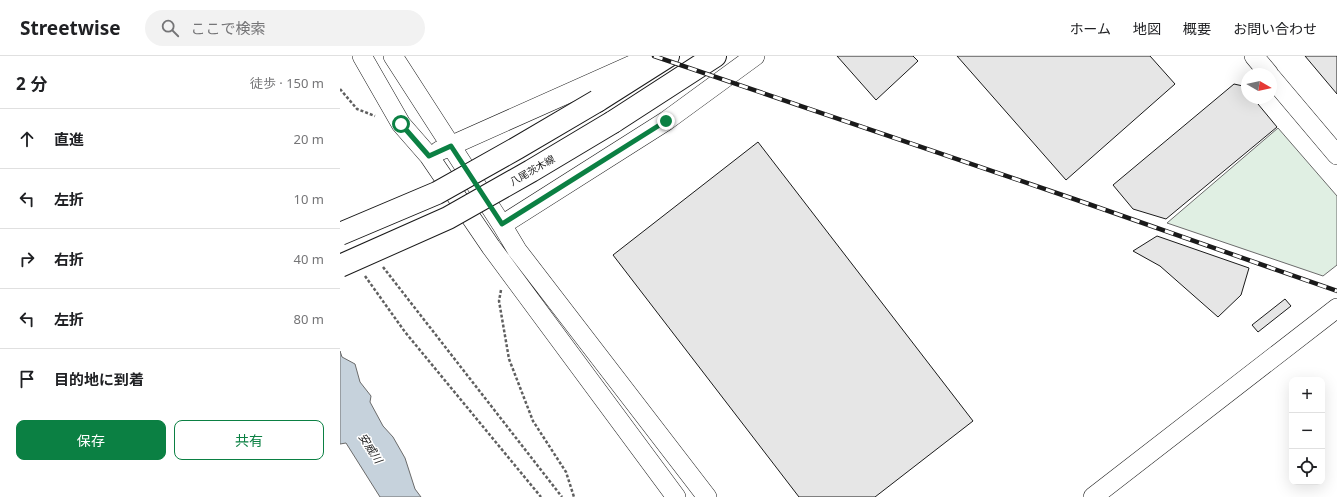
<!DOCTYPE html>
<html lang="ja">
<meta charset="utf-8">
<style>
:root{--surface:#fff;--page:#f2f2f2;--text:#202124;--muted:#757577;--line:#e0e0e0;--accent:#0b8043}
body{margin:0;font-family:"Noto Sans","Noto Sans JP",sans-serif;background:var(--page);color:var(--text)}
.controls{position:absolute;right:12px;bottom:12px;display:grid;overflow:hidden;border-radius:8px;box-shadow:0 4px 16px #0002}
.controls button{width:36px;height:36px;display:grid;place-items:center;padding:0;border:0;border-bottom:1px solid var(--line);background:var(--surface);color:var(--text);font:20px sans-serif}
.compass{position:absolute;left:901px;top:12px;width:36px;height:36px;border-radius:50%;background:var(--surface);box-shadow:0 4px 16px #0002;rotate:99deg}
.stop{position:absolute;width:12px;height:12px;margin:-9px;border:3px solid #0b8043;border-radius:50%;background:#fff}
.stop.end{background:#0b8043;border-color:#fff;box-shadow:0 1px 4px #0008}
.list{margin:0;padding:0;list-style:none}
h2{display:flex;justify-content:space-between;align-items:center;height:52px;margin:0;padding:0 16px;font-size:17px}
h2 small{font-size:13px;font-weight:400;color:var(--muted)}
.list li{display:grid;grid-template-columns:26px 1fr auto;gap:12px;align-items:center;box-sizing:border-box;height:60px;padding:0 16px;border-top:1px solid var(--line)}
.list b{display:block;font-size:15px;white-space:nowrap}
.list em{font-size:13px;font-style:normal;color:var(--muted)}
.actions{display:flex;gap:8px;padding:12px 16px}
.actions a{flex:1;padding:9px 0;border:1px solid var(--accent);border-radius:8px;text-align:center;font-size:14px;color:var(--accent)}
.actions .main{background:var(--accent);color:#fff}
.icon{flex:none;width:22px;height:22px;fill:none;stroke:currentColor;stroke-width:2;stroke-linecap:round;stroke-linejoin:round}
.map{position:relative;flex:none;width:997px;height:441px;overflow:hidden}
header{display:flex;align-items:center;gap:24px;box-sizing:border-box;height:56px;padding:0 20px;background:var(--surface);border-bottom:1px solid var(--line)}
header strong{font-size:19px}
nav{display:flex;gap:22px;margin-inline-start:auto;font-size:14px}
.search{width:280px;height:36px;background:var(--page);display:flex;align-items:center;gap:10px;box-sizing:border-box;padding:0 14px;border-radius:22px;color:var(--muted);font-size:15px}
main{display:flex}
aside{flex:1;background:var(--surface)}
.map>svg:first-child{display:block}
.green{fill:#e0efe3;stroke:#6a6a6a}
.water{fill:#c6d2dc;stroke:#6a6a6a}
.building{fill:#e6e6e6;stroke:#1a1a1a}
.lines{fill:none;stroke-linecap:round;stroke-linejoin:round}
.minor-casing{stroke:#1a1a1a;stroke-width:20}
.major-casing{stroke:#1a1a1a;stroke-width:24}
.path{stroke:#5f5f5f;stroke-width:2.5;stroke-dasharray:3 2;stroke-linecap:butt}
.minor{stroke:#fff;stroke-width:19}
.major{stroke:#fff;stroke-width:22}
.rail-casing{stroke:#1a1a1a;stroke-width:4.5}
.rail{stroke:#fff;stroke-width:3;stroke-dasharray:9;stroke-linecap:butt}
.major-bridge-casing{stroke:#1a1a1a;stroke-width:24;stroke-linecap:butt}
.major-bridge{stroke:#fff;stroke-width:22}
.route{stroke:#0b8043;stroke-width:5}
.labels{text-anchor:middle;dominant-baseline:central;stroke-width:3;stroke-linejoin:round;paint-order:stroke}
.street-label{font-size:10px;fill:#1a1a1a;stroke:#fff}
.water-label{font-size:11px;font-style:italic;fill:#1a1a1a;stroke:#fff}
</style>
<header>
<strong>Streetwise</strong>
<div class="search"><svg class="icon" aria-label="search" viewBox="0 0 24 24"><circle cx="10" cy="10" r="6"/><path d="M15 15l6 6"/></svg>ここで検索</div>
<nav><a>ホーム</a><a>地図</a><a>概要</a><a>お問い合わせ</a></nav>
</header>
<main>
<aside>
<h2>2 分<small>徒歩 · 150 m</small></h2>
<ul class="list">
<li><svg class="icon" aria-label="ahead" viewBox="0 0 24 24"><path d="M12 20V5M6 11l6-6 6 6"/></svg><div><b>直進</b></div><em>20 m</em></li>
<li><svg class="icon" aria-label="left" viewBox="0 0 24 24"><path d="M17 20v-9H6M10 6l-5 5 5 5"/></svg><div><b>左折</b></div><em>10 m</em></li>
<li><svg class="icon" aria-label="right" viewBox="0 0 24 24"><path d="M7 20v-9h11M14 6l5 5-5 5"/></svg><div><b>右折</b></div><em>40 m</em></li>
<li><svg class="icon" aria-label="left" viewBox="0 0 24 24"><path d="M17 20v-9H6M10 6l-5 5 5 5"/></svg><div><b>左折</b></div><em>80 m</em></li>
<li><svg class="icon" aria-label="arrive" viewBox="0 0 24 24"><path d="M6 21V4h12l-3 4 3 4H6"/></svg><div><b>目的地に到着</b></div></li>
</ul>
<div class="actions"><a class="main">保存</a><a>共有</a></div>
</aside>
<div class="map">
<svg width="997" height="441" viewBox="0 0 997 441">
<rect width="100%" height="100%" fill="#fff"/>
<path class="green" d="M 938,72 L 997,140 L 997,209 L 983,220 L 827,167 Z"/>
<path class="water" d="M 0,295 L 2,301 L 15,308 L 20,326 L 31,340 L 30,346 L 43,370 L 53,381 L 65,402 L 75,433 L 81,441 L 40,441 L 6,387 L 0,388 Z"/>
<path class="building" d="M 497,0 L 573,0 L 578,5 L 536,44 Z
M 617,0 L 810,0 L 835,28 L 726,124 Z
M 965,0 L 997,0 L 997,38 Z
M 894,28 L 903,30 L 907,34 L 907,42 L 913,42 L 937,71 L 826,163 L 793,153 L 773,129 Z
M 418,86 L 633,365 L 535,441 L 459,441 L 273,199 Z
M 817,180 L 909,212 L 901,239 L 878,261 L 820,210 L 793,195 Z
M 945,243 L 951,250 L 918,276 L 912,269 Z"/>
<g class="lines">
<g class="minor-casing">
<path id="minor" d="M 22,0 L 61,68 L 89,100 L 151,191 L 336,441
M 53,0 L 162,169 L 177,194 L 367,441
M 914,0 L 929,18
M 931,21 L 997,99
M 99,95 L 294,8 L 304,0
M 162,169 L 326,65 L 415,0
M 753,441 L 997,252"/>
</g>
<g class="major-casing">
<path id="major" d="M 257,45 L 328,0
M 273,66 L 375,0"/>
</g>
<path class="path" d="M 0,33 L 17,53 L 35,60
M 43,211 L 222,441
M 25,220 L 65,276 L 201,441
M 161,234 L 159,245 L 169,303 L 193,365 L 226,416 L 234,441"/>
<use href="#minor" class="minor"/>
<use href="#major" class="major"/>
<g class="rail-casing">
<path id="rail" d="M 314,0 L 737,144 L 997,235"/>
</g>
<use href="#rail" class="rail"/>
<g class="major-bridge-casing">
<path id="major-bridge" d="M 0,178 L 97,137 L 177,92 L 257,45
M 0,210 L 108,162 L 191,115 L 273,66"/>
</g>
<use href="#major-bridge" class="major-bridge"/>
</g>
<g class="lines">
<path class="route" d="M 61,68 L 89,100 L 111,90 L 162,168 L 326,65"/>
</g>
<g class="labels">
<g class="street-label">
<text transform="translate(192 114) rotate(-30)">八尾茨木線</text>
</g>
<g class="water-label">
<text transform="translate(31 392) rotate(57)">安威川</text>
</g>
</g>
</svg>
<div class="controls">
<button>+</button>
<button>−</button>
<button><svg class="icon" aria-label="locate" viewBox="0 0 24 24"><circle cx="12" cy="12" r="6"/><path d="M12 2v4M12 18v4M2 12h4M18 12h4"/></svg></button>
</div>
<svg class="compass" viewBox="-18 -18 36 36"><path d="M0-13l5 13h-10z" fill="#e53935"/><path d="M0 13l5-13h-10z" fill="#757577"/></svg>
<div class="stop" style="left:61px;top:68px"></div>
<div class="stop end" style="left:326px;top:65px"></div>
</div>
</main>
